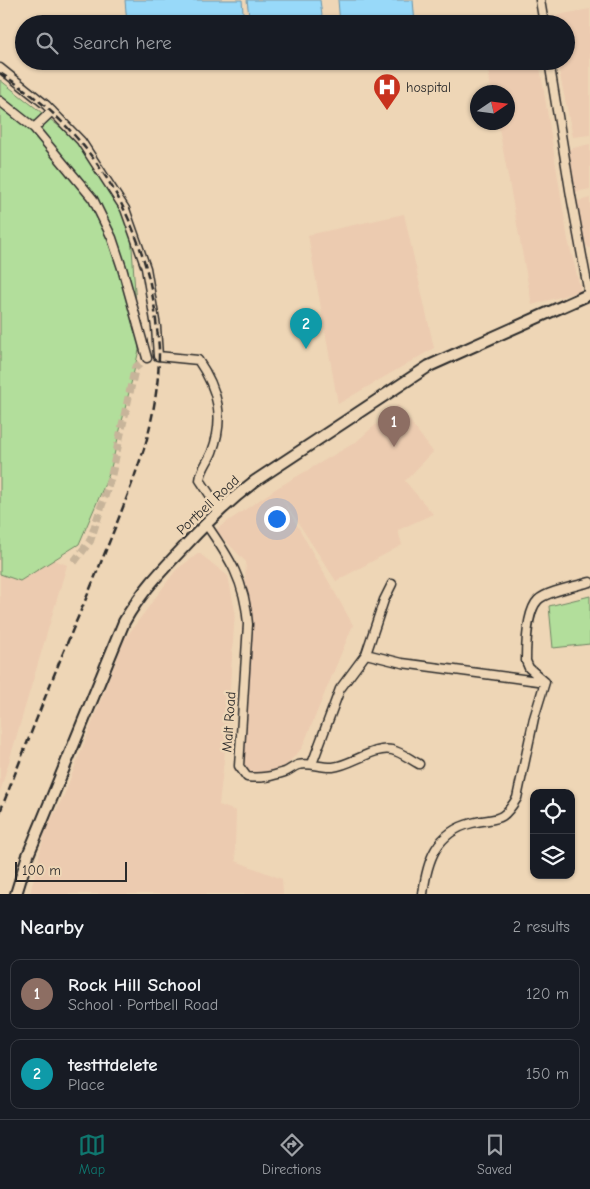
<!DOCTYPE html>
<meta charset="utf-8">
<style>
:root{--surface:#171b24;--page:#20242c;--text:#f1f3f6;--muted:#9ea1a6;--line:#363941;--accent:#0f766e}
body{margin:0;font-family:"Comic Neue",sans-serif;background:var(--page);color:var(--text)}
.controls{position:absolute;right:15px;bottom:15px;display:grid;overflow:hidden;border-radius:10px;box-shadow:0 1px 4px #0004}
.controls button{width:45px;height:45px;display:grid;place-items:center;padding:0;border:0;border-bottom:1px solid var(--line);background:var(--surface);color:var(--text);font:25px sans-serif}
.compass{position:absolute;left:470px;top:85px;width:45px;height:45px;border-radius:50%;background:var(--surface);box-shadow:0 1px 4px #0004;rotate:77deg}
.scale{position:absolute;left:15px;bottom:12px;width:112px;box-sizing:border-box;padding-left:5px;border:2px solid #2b2b2b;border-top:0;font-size:14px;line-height:18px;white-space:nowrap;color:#2b2b2b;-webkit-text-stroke:4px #eed6b6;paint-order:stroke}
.you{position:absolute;left:276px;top:518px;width:18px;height:18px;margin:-12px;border:4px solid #fff;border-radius:50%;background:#1a73e8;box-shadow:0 0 0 8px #1a73e833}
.badge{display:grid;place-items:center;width:32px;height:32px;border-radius:50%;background:var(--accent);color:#fff;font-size:16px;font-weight:700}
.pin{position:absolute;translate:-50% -41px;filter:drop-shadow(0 1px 2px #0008)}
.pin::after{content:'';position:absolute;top:26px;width:18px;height:15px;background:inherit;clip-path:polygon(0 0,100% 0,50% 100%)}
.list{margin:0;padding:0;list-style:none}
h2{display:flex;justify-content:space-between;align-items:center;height:65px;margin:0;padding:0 20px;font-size:21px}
h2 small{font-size:16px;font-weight:400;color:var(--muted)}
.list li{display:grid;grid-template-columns:32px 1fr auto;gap:15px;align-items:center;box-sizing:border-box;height:70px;margin:0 10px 10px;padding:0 10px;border:1px solid var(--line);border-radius:10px}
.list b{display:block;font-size:19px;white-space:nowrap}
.list p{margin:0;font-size:16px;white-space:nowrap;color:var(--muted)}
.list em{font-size:16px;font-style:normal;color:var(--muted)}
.icon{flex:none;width:28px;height:28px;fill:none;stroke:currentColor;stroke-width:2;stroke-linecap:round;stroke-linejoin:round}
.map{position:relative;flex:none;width:590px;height:894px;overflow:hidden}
.search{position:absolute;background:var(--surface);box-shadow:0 1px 4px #0004;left:15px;right:15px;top:15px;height:55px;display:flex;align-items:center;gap:12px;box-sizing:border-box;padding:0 18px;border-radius:28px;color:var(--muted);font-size:19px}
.sheet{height:225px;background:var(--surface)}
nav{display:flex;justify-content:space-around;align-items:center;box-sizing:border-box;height:70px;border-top:1px solid var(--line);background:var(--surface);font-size:14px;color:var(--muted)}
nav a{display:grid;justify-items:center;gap:2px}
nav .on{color:var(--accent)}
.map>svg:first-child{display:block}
.built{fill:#eccbb0}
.green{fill:#b2de9b;stroke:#6e8463}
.water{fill:#98d9f9;stroke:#6c93a7}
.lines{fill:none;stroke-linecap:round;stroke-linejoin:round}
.street-tunnel{stroke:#c7b49a;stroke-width:8;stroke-dasharray:8 4;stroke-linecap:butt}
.street-casing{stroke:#2b2b2b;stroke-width:11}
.secondary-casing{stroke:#2b2b2b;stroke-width:14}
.street{stroke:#eed6b6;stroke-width:8}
.secondary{stroke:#eed6b6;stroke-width:10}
.rail{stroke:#2b2b2b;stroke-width:2.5;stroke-dasharray:8 4;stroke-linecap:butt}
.labels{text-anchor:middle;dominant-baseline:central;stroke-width:5;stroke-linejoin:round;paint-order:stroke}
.poi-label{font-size:14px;fill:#2b2b2b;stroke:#eed6b6;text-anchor:start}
.street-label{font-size:14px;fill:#2b2b2b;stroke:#eed6b6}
</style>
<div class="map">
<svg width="590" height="894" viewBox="0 0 590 894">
<rect width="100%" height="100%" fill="#eed6b6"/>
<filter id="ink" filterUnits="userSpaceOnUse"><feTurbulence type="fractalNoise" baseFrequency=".02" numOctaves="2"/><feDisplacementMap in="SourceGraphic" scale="10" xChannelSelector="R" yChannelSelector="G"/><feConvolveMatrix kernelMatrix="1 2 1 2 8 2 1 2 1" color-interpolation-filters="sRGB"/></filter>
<g filter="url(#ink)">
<path class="built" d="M 590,9 L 590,135 L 573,137 L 557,61 L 566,61 L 566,24 L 554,24 L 552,16 Z
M 486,61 L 539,61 L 568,240 L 581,291 L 532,305 L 498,123 L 508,122 L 508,92 L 492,92 Z
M 590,144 L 590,189 L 575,192 L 569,149 Z
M 590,198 L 590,248 L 587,247 L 575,202 Z
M 404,214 L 434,348 L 338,404 L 308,235 Z
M 398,405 L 433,452 L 405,481 L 433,514 L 398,530 L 402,545 L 336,581 L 282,498 L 353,625 L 302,748 L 279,773 L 234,771 L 246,562 L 215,530 L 277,488 L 356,442 Z
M 0,538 L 67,565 L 0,792 Z
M 199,553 L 228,576 L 235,611 L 227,733 L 219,805 L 236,811 L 235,846 L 236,861 L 282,879 L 283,894 L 30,894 L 45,831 L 64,795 L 124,640 L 176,570 Z"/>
<path class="green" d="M 0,80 L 74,138 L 130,218 L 139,350 L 110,472 L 79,544 L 20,581 L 0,574 Z
M 590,596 L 590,644 L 553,648 L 549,606 Z"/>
<path class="water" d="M 125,0 L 242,0 L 244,24 L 127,24 Z
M 247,0 L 320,0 L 323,24 L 250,24 Z
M 338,0 L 413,0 L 415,24 L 340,24 Z"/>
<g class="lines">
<path class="street-tunnel" d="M 74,562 L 90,541 L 111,477 L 135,368 L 147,358 L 158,356"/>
<g class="street-casing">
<path id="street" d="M 540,0 L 544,24
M 549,61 L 571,196 L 589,294
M 0,68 L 46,105 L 81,141 L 125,209 L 146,268 L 156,327 L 158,356 L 198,360 C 218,389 225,418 212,452 C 208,462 201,469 200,480 L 220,510
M 0,101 L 34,128 L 93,199 L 112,238 L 122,268 L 147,358
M 34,128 L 52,111
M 206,524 C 229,557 245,581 248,624 L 239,766 L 247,777 C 261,779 272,776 285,772 C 290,770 294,766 298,765 C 310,762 321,768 333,767 C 352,765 374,746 392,750 C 401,752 411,760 419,764
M 366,654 L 402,663 L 545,682
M 312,764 L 340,689 L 366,654 L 384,600 L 392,584
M 423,894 C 427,861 436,832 472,823 C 498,817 501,824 517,798 L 534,718 L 545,682 L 529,668 L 526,661 C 526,646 527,611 538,600 C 547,591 577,586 590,582"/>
</g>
<g class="secondary-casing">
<path id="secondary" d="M 16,894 L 28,855 L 41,824 L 124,622 C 140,593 162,570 184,547 C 206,523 229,501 255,481 L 429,366 L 590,294"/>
</g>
<use href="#street" class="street"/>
<use href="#secondary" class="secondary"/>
<path class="rail" d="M 0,73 C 86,126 141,212 155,311 C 156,325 159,339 159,352 C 159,378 155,405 149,430 C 146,446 139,462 134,478 C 119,519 102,560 85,601 C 55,670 28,741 0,812"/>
</g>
</g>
<defs>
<g id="hospital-pin" transform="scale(1.4375)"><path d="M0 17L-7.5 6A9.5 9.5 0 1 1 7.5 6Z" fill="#c8321e" stroke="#eed6b6"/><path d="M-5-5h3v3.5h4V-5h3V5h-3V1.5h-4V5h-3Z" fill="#fff"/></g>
</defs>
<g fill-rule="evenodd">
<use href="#hospital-pin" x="387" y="87"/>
</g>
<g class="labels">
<g class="poi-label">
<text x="406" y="87">hospital</text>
</g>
<g class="street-label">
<text transform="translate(208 505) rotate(-43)">Portbell Road</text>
<text transform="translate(229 722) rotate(-86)">Malt Road</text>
</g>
</g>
</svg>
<div class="controls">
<button><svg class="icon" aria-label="locate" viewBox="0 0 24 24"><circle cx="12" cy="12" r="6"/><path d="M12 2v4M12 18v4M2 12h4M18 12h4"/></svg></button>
<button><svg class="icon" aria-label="layers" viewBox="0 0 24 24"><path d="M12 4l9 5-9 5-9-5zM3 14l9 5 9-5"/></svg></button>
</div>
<svg class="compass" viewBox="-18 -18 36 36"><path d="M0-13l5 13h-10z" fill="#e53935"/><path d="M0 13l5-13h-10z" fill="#9ea1a6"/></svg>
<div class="scale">100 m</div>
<div class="you"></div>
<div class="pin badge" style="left:394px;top:447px;background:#8d6e63">1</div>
<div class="pin badge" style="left:306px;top:349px;background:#0f9aa8">2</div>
<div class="search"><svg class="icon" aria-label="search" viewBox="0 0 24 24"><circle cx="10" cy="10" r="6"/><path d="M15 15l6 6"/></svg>Search here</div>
</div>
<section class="sheet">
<h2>Nearby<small>2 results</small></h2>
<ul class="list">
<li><span class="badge" style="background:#8d6e63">1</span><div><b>Rock Hill School</b><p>School · Portbell Road</p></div><em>120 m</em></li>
<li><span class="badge" style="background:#0f9aa8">2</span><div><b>testttdelete</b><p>Place</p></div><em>150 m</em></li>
</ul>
</section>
<nav>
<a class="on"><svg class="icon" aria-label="map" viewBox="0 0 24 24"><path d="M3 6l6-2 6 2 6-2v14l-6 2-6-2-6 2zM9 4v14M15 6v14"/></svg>Map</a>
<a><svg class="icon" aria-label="directions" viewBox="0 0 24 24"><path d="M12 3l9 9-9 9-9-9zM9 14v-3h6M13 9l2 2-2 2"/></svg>Directions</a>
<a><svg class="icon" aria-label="saved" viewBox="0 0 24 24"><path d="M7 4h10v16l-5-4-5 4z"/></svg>Saved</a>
</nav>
